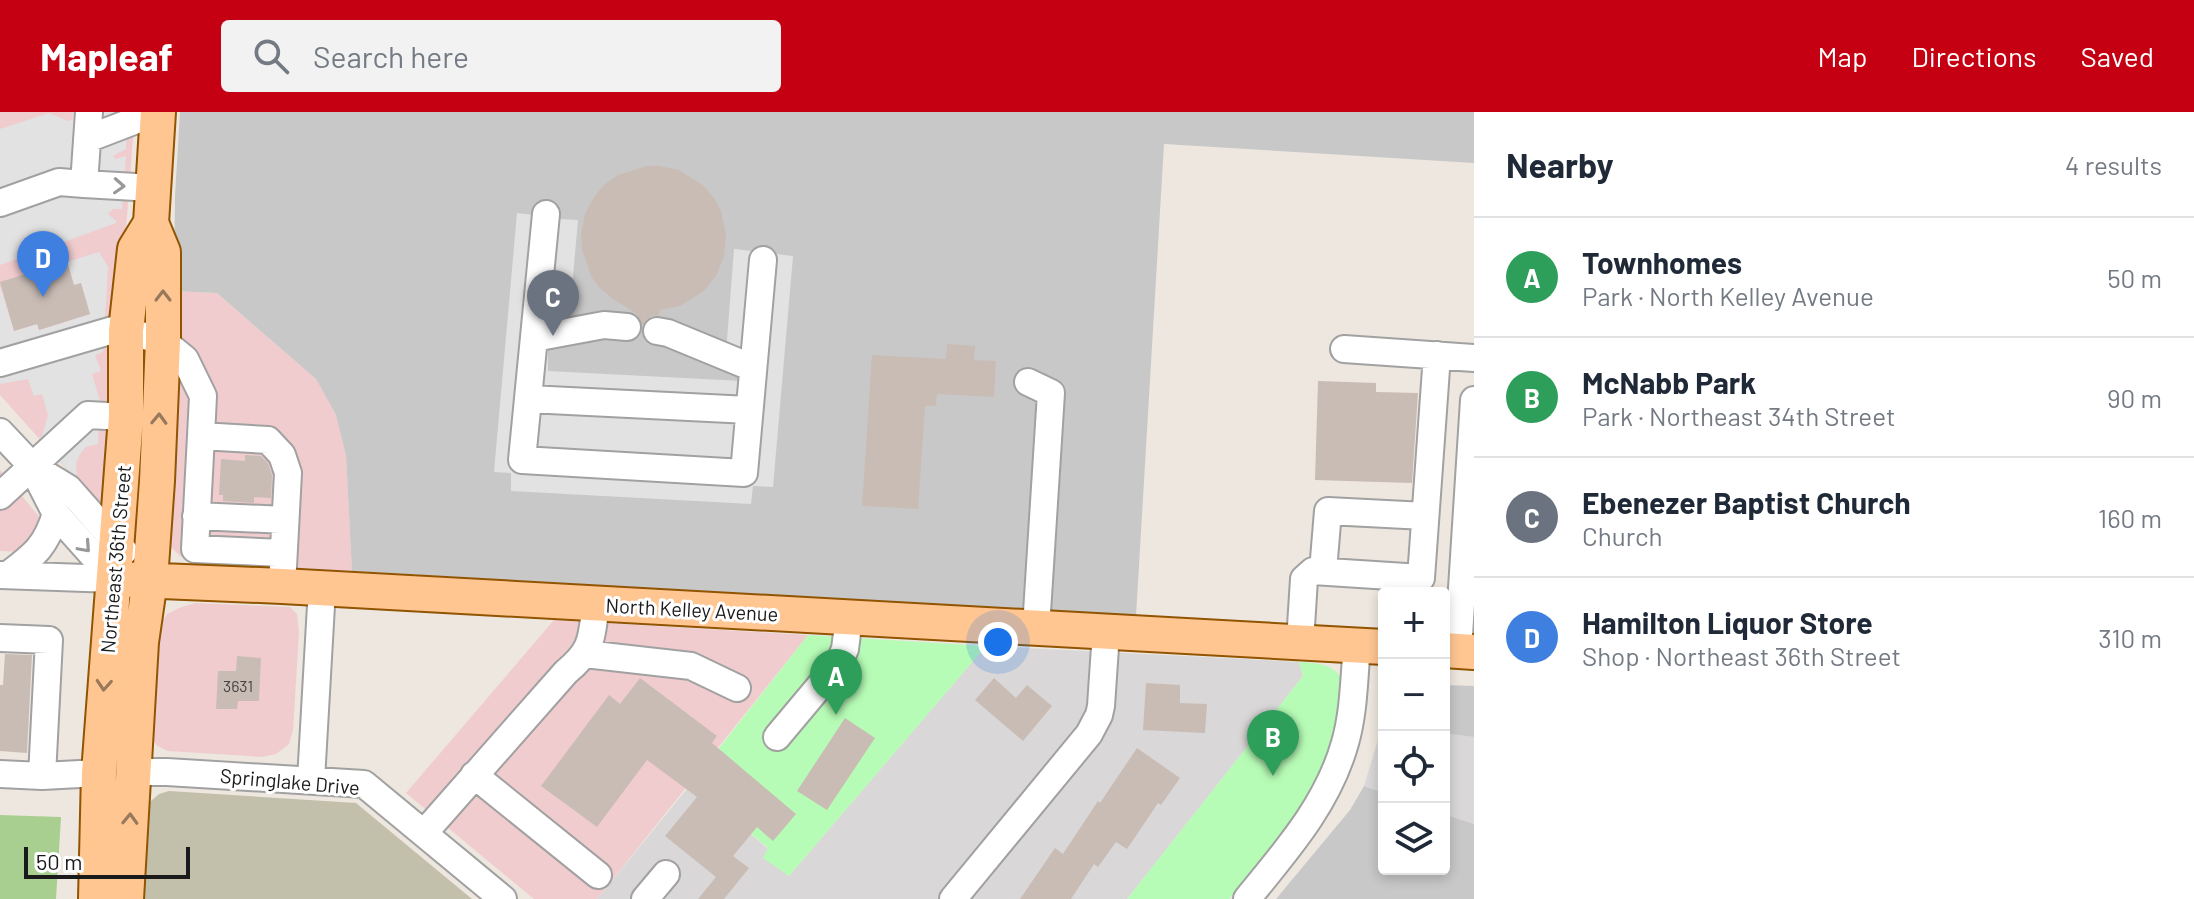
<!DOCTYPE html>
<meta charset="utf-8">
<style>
:root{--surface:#fff;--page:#f2f2f3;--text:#1f2937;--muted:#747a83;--line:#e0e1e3;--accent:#c50012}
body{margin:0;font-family:Barlow,sans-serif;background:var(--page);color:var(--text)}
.controls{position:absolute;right:24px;bottom:24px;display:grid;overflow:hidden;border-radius:8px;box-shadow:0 4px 12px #0003}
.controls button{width:72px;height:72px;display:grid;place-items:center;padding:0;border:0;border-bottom:2px solid var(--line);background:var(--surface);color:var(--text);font:40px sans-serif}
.scale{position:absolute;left:24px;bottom:20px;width:166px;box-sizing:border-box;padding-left:8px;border:4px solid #1a1a1a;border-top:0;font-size:22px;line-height:28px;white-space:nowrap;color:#1a1a1a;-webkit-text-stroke:6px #fff;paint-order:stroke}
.you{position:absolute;left:998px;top:530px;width:28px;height:28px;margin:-20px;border:6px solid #fff;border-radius:50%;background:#1a73e8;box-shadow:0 0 0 12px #1a73e833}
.badge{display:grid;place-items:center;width:52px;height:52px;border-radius:50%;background:var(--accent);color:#fff;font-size:26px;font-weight:700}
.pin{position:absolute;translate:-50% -66px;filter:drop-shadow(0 2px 4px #0008)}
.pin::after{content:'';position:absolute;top:42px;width:28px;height:24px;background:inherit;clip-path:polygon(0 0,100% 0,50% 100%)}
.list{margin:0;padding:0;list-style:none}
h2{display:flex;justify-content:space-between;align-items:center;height:104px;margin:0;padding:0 32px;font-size:34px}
h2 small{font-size:26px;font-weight:400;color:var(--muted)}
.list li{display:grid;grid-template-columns:52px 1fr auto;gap:24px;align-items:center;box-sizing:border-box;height:120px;padding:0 32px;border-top:2px solid var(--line)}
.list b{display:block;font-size:30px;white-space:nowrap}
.list p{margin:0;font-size:26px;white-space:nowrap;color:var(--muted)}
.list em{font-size:26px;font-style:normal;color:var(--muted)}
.icon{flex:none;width:44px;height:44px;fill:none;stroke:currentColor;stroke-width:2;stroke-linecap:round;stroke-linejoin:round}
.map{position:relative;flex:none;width:1474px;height:787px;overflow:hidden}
header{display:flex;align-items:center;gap:48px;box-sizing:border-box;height:112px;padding:0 40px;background:var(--accent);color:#fff}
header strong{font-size:38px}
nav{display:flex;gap:44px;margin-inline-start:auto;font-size:28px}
.search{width:560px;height:72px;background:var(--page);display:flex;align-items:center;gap:20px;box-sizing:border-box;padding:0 28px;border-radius:8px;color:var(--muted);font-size:30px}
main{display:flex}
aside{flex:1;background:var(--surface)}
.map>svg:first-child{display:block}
.residential{fill:#d9d7d7}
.commercial{fill:#f0ccce}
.religious{fill:#c8c8c8}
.construction{fill:#c2c0aa}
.forest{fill:#a9cf90}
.park{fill:#b7fcb6}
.parking{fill:#e2e2e2}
.building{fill:#c9bcb5}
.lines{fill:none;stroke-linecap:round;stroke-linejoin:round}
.minor-casing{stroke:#a1a1a1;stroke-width:30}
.major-casing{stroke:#915400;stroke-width:38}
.minor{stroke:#fff;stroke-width:26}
.major{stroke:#ffc692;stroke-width:34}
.oneway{stroke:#989898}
.oneway2{stroke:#98795c}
.labels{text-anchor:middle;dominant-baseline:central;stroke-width:6;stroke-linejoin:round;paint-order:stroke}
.number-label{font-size:16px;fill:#464241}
.street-label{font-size:20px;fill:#1a1a1a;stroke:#fff}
</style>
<header>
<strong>Mapleaf</strong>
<div class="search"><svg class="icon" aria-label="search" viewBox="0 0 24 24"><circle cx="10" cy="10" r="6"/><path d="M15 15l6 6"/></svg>Search here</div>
<nav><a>Map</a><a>Directions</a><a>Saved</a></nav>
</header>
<main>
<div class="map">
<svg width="1474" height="787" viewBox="0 0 1474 787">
<rect width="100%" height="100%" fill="#ede7df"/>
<path class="residential" d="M 986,534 L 1299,550 L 1303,564 L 1127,787 L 597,787 L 691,672 L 768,737 L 789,764 Z
M 1382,615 L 1384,615 L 1384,681 L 1364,674 Z
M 1444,621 L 1474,625 L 1474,712 L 1444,702 Z"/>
<path class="commercial" d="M 0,0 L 135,0 L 127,104 L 113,240 L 105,387 L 102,389 L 95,389 L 0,283 Z
M 174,179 L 217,181 L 316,267 L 336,303 L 346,344 L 352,459 L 201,451 L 189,449 L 179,443 L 171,435 L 165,421 Z
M 0,358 L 42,408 L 43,418 L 20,440 L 0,439 Z
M 195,491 L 290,495 L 297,502 L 299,520 L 293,618 L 289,632 L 276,642 L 262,645 L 168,639 L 157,634 L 152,626 L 158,523 L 161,511 L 167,502 L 179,496 Z
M 554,508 L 808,523 L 597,787 L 534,787 L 406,681 Z"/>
<path class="religious" d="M 180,0 L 1474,0 L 1474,51 L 1164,32 L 1136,504 L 352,459 L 346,344 L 336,303 L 316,267 L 217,181 L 174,179 L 175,84 Z
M 1444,573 L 1474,574 L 1474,625 L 1444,621 Z
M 1364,674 L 1384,681 L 1384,757 L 1444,757 L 1444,702 L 1474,712 L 1474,787 L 1276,787 L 1350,698 Z"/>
<path class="construction" d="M 169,679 L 356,691 L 472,787 L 137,787 L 146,699 L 151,689 L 159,682 Z"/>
<path class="forest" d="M 0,703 L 61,705 L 56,787 L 0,787 Z"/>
<path class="park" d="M 808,523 L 986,534 L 789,764 L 763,746 L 768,736 L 691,672 Z
M 1299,550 C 1314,551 1335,551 1342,568 C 1352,594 1319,674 1304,696 C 1281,728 1253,757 1229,787 L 1127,787 L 1303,564 Z"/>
<path class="parking" d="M 73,0 L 128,0 L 126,37 L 113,44 L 115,47 L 126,44 L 122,97 L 113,97 L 108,102 L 116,109 L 116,111 L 0,153 L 0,17 L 49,1 L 68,9 L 72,8 Z
M 535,92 L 559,97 L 559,107 L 578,108 L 567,231 L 548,237 L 548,259 L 742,269 L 743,262 L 725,254 L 734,137 L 793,144 L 773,375 L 753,374 L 751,392 L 511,379 L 511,361 L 494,360 L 517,101 L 534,103 Z
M 99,140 L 108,155 L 103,240 L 95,243 L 101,259 L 92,262 L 100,289 L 98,332 L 86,335 L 80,342 L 76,351 L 77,368 L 39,326 L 42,324 L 48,303 L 42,282 L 34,284 L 28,267 L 0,272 L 0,174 L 14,219 L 37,212 L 40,218 L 90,202 L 81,172 L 74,173 L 67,150 Z"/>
<path class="building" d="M 647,54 L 659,54 L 679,58 L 704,74 L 714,86 L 721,99 L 726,123 L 724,144 L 716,164 L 704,179 L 680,194 L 660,198 L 659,203 L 651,204 L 642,213 L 637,202 L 613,187 L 600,176 L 592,166 L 582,138 L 581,121 L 585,102 L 594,85 L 605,72 L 618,63 Z
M 67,149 L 74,173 L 81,171 L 90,202 L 39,218 L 37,212 L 14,219 L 0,170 Z
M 947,232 L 975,234 L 974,248 L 996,249 L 994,285 L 937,282 L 936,294 L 925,294 L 918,397 L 862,394 L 872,243 L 946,247 Z
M 1318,269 L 1376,271 L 1376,280 L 1418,281 L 1412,371 L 1315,368 Z
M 245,343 L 261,344 L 268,351 L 272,363 L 271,386 L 254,385 L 254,391 L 223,389 L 223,383 L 219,383 L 221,347 L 245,349 Z
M 5,542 L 32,543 L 27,641 L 0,639 L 0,573 L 3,573 Z
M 237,544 L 261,546 L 259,589 L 238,589 L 237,597 L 216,597 L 218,559 L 236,559 Z
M 640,566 L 717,624 L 712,631 L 796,702 L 773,729 L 757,715 L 733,744 L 749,756 L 724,787 L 698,787 L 716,765 L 665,724 L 697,685 L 647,648 L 597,715 L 541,674 L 609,583 L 620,592 Z
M 994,566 L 1016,586 L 1027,573 L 1052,594 L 1023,629 L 975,588 Z
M 1146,571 L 1180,573 L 1180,591 L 1207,592 L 1205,621 L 1143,618 Z
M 845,606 L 875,626 L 827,698 L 797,679 Z
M 1137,636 L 1180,666 L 1161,693 L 1158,691 L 1127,737 L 1116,730 L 1098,755 L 1094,752 L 1071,787 L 1020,787 L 1055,736 L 1063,742 L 1098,689 L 1100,691 Z"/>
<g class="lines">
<g class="minor-casing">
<path id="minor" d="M 87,27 L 157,0
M 84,72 L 153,76
M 0,91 L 59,70 L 84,72 L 89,0
M 546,102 L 522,348 L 744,361 L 763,148
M 657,219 L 668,221 L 753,256
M 534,226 L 604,213 L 627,215
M 1344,237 L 1474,246
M 0,251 L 113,218 L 126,219 L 163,229 L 185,247 L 203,284 L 201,324
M 1028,270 L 1051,281 L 1036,516
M 529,287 L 749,298
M 0,320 L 32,354 L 68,376 L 124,439
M 32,355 L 56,402 L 114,467
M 0,384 L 88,303 L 126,305
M 196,404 L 285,408
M 1323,459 L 1328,399 L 1425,404
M 0,463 L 114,467
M 8,463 C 34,443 45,436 56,402
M 282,474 L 288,361 L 282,343 L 268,328 L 201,324 L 195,437 L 283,441
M 0,526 L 49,528 L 42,664
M 1300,530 L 1304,467 L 1313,459 L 1421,466 L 1437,243
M 1458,539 L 1474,288
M 585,542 L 691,554 L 737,576
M 777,625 L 839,551 L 845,537 L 849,506
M 132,660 L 167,660 L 364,672 L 503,787
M 0,662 L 42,664 L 99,661
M 474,663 L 598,763
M 311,668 L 322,476
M 424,721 L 566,560 C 594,537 591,526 596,492
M 645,787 L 666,762
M 953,787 L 1089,622 L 1099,603 L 1101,594 L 1106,520
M 1247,787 C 1286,739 1328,692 1345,631 C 1354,600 1354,566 1357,533"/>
</g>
<g class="major-casing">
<path id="major" d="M 114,467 L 282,474 L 1384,535
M 1444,538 L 1474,540
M 96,787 L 99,661 L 126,305 L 126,219 L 135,137 L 151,111
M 126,787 L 141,530 L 150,468 L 157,369 L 163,229 L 163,140 L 151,111 L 158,0"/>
</g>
<use href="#minor" class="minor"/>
<use href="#major" class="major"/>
</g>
<defs><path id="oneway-chevron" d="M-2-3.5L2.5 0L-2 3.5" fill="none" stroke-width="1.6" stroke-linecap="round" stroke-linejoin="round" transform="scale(2)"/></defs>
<g class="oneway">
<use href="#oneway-chevron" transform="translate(119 74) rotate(3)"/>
<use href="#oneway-chevron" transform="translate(85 435) rotate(48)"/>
</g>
<g class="oneway2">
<use href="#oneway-chevron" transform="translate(163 184) rotate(-90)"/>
<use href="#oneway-chevron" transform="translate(159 307) rotate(-88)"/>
<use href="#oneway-chevron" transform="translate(104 573) rotate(94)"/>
<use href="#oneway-chevron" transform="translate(130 707) rotate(-88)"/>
</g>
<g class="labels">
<g class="number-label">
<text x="238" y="573">3631</text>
</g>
<g class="street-label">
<text transform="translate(115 447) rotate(-85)">Northeast 36th Street</text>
<text transform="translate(692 497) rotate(3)">North Kelley Avenue</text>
<text transform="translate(290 669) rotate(5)">Springlake Drive</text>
</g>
</g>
</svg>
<div class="controls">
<button>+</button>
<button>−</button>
<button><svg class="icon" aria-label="locate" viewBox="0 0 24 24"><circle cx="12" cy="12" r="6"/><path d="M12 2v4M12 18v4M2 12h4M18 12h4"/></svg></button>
<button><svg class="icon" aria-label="layers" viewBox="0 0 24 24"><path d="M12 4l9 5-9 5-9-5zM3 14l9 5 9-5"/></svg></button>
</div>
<div class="scale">50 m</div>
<div class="you"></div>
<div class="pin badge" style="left:836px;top:603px;background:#2e9e5b">A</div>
<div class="pin badge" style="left:1273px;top:664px;background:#2e9e5b">B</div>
<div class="pin badge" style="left:553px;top:224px;background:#6b7280">C</div>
<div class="pin badge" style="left:43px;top:185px;background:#3f7fe0">D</div>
</div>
<aside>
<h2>Nearby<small>4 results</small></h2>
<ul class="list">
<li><span class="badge" style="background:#2e9e5b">A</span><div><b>Townhomes</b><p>Park · North Kelley Avenue</p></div><em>50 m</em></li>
<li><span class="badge" style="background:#2e9e5b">B</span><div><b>McNabb Park</b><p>Park · Northeast 34th Street</p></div><em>90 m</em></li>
<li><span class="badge" style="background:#6b7280">C</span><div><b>Ebenezer Baptist Church</b><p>Church</p></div><em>160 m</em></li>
<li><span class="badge" style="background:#3f7fe0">D</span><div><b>Hamilton Liquor Store</b><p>Shop · Northeast 36th Street</p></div><em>310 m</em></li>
</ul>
</aside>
</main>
